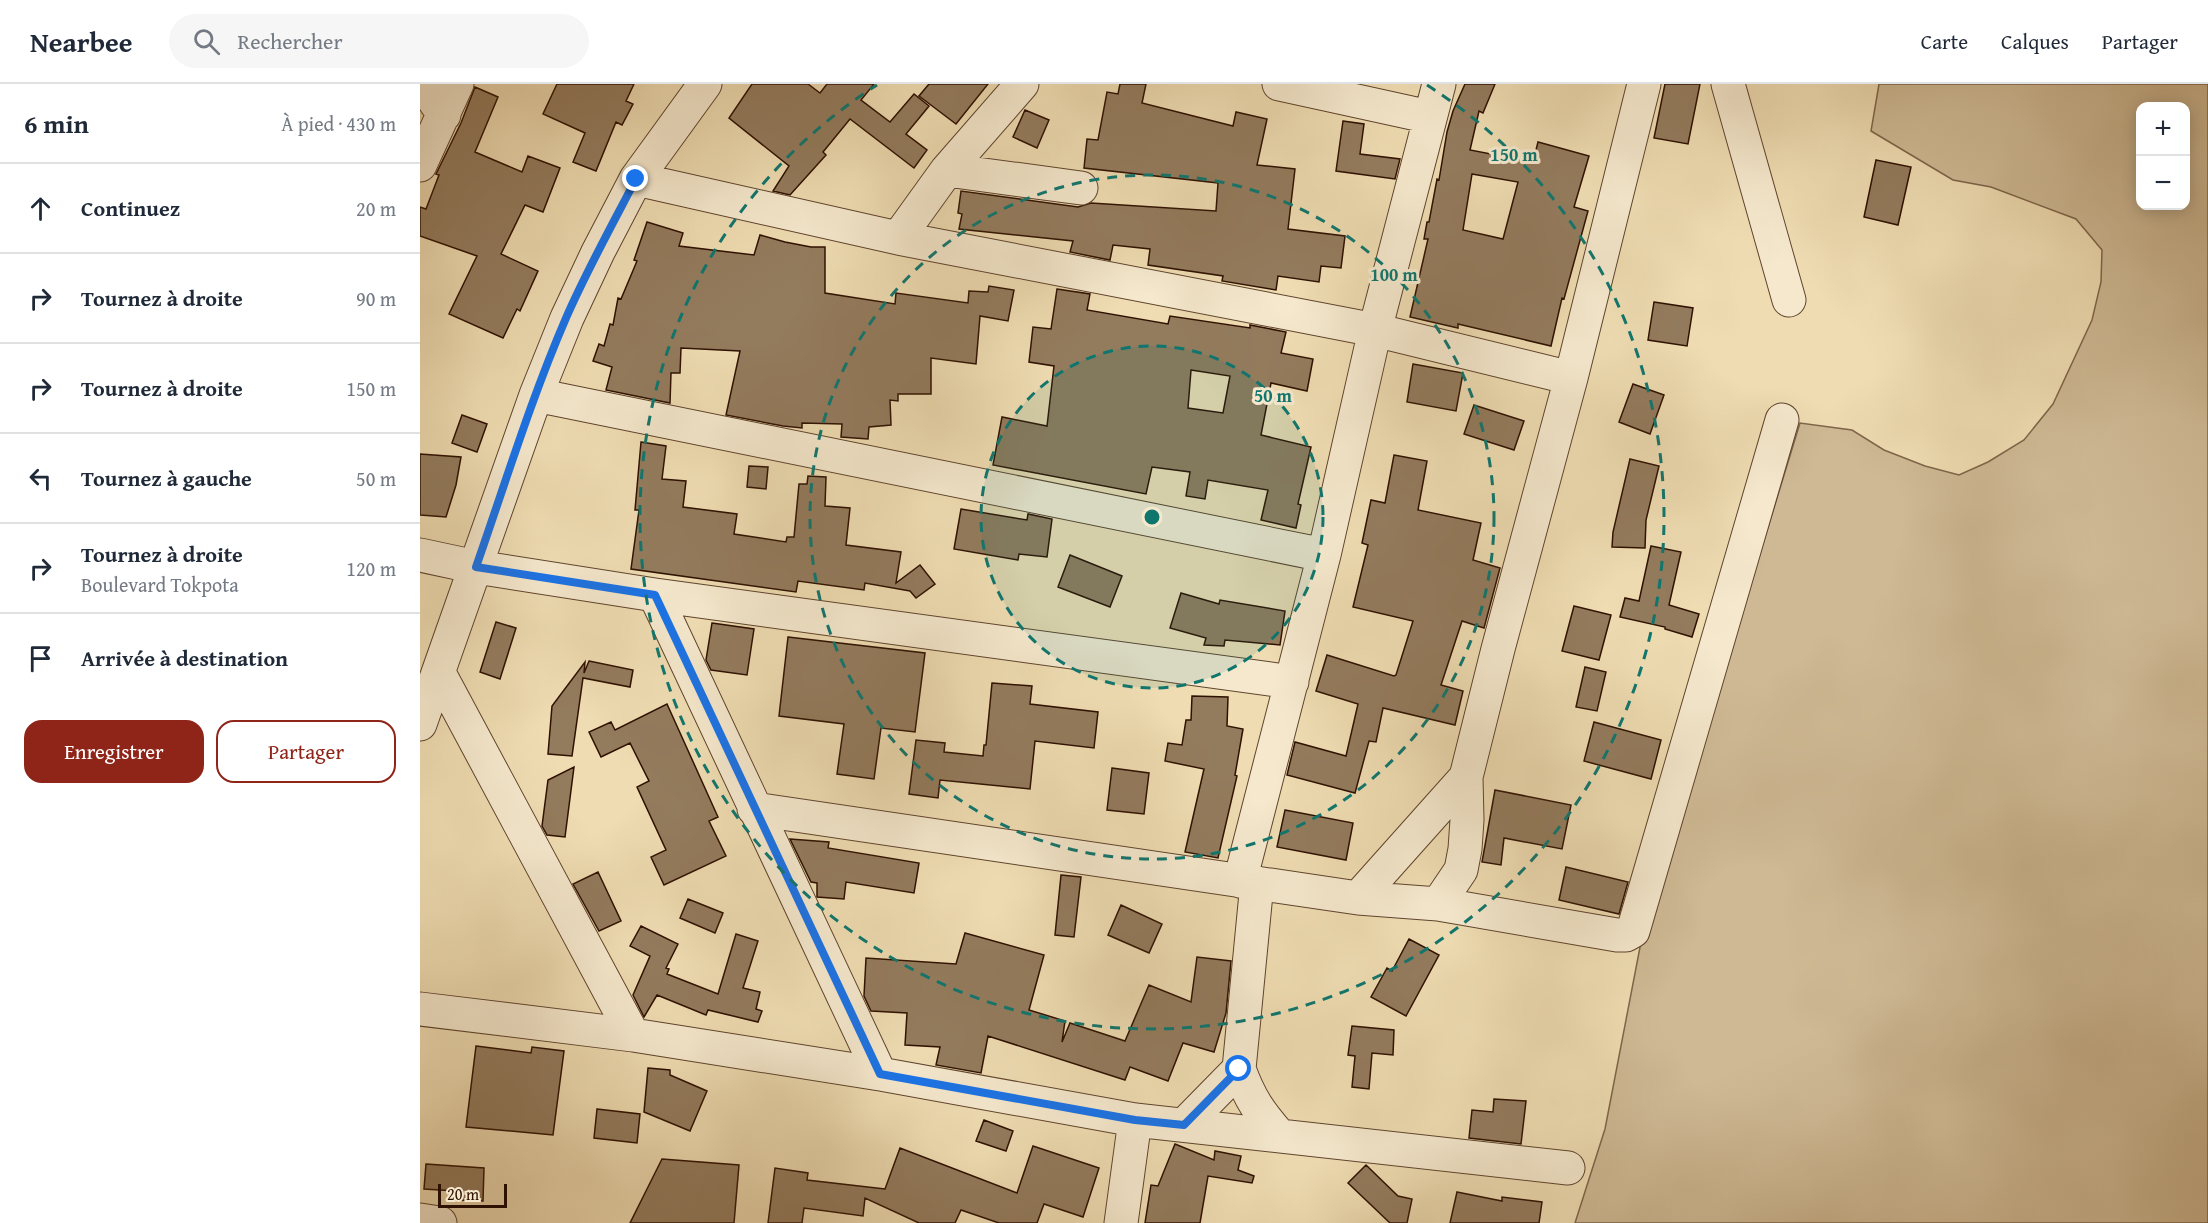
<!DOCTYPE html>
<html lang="fr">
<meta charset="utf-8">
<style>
:root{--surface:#fff;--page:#f6f6f7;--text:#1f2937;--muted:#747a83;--line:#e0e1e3;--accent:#8f2418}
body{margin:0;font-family:"Gentium Book Plus",serif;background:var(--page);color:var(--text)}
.controls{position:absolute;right:18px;top:18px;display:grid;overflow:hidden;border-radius:12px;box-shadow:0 3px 15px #0003}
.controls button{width:54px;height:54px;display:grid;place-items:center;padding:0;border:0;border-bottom:2px solid var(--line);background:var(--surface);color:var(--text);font:30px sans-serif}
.scale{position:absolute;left:18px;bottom:15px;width:69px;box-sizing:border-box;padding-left:6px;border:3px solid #2f1101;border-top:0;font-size:16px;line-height:21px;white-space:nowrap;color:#2f1101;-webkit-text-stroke:4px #f5e8cd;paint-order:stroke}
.stop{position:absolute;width:18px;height:18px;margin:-14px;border:4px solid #1a73e8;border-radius:50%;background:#fff}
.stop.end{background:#1a73e8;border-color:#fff;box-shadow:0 2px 6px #0008}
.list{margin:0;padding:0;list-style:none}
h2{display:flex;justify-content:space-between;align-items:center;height:78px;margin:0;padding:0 24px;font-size:26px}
h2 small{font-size:20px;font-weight:400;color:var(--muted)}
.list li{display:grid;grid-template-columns:39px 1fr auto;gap:18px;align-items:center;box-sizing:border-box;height:90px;padding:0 24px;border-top:2px solid var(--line)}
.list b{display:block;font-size:22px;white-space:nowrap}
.list p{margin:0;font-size:20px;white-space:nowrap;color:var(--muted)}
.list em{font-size:20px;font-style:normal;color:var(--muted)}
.actions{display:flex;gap:12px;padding:18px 24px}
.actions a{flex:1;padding:14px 0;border:2px solid var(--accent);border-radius:18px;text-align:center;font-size:21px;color:var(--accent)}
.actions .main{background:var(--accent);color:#fff}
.icon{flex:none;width:33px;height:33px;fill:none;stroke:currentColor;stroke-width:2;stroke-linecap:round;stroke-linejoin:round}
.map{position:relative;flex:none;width:1788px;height:1139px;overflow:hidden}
header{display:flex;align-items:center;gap:36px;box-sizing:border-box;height:84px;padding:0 30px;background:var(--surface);border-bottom:2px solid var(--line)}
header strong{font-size:28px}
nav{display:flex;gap:33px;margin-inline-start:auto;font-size:21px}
.search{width:420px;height:54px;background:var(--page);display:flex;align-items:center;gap:15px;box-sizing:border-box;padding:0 21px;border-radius:33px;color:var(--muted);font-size:22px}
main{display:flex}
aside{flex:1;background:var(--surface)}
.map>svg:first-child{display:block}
.green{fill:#ceb994;stroke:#7e654a;stroke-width:1.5;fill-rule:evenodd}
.building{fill:#937b5d;stroke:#2f1101;stroke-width:1.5;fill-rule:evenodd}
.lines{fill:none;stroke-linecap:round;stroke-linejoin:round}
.minor-casing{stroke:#5f442d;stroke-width:35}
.minor{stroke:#f5e8cd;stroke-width:33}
.route{stroke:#1a73e8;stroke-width:8}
.ring{fill:none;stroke:#0f766e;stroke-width:3;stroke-dasharray:10 8}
.centre{fill:#0f766e;stroke:#f5e8cd;stroke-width:3}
.ring-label{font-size:18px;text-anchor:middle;font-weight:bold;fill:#0f766e;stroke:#f5e8cd;stroke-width:6;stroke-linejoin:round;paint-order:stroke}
</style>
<header>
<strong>Nearbee</strong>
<div class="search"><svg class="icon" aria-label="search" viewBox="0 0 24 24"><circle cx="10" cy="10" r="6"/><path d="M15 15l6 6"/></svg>Rechercher</div>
<nav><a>Carte</a><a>Calques</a><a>Partager</a></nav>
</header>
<main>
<aside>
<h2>6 min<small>À pied · 430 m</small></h2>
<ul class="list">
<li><svg class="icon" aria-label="ahead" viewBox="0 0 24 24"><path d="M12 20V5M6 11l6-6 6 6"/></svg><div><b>Continuez</b></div><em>20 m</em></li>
<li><svg class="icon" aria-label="right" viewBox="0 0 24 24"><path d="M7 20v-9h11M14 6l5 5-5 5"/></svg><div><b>Tournez à droite</b></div><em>90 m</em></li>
<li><svg class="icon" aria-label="right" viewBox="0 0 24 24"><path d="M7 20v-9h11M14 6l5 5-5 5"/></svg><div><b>Tournez à droite</b></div><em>150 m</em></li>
<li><svg class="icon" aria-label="left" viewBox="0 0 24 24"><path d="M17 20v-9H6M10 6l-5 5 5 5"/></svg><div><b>Tournez à gauche</b></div><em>50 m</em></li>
<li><svg class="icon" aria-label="right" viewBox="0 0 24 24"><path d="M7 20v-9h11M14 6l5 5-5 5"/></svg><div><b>Tournez à droite</b><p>Boulevard Tokpota</p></div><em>120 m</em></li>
<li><svg class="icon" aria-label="arrive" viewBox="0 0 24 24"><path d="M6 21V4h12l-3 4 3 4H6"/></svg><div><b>Arrivée à destination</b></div></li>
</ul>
<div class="actions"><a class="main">Enregistrer</a><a>Partager</a></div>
</aside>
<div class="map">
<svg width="1788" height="1139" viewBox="0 0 1788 1139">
<rect width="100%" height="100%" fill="#efdcb2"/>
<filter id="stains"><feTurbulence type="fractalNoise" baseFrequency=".00333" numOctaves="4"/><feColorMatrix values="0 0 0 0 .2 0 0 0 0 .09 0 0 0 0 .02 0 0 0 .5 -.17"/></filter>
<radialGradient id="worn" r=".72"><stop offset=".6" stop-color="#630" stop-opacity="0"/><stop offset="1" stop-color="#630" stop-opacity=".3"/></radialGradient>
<path class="green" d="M 1459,0 L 1788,0 L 1788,1139 L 1155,1139 L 1185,1045 L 1221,858 L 1380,339 L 1432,346 L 1464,366 L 1505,382 L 1539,391 L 1568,378 L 1604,356 L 1633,320 L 1672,236 L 1681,198 L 1682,166 L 1656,135 L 1571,103 L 1533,96 L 1451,47 ZM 1720,22 L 1766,22 L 1766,122 L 1720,122 Z"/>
<path class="building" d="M 137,0 L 214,0 L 206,17 L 213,20 L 202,41 L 196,38 L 176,87 L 153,78 L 165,49 L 123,30 Z
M 332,0 L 388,0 L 400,9 L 407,0 L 454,0 L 441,16 L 470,38 L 494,10 L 509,22 L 486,50 L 507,66 L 494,84 L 430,35 L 403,68 L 406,71 L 370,111 L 353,107 L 369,82 L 309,34 Z
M 509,0 L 568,0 L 536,40 L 499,12 Z
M 700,0 L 726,0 L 722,19 L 813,42 L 816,28 L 847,35 L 837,81 L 875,85 L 868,145 L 925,152 L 921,184 L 901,182 L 899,198 L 858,192 L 856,206 L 802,197 L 803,192 L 728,181 L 730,165 L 693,161 L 690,176 L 650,168 L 653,157 L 539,145 L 542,130 L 538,129 L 541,107 L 658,123 L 671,119 L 796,127 L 798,99 L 664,84 L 667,55 L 678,56 L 687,8 L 698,10 Z
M 1045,0 L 1075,0 L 1063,29 L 1059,27 L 1050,66 L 1113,78 L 1118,58 L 1169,72 L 1154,123 L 1168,127 L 1144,215 L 1142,214 L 1131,262 L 1038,240 L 1038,244 L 990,233 L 1008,155 L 1004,155 L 1007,138 L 1009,138 L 1017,95 L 1019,96 L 1027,48 L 1033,27 ZM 1052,90 L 1098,98 L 1083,155 L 1043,146 Z
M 1245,0 L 1280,0 L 1268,60 L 1234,54 Z
M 55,3 L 78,13 L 55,68 L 102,88 L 108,72 L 140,84 L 123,128 L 105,121 L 81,170 L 118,187 L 100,227 L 97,225 L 83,254 L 29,230 L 57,172 L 0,152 L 0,123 L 6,125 L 19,91 L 16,90 L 41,39 Z
M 605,26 L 629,36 L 617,64 L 593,53 Z
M 923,37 L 944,40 L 940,70 L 980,75 L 975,95 L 916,87 Z
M 1456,76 L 1491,83 L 1478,141 L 1444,133 Z
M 227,138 L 263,149 L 259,162 L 334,171 L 340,151 L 365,158 L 391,163 L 405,163 L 405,209 L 475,220 L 476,209 L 548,219 L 549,207 L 568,208 L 569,202 L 594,206 L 588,237 L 560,232 L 556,280 L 511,274 L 511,310 L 478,310 L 478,317 L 470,316 L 471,341 L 449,343 L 448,355 L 421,353 L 422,340 L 382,339 L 382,344 L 363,342 L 306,331 L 320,267 L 261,264 L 260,289 L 251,289 L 250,319 L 186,306 L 192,283 L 173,277 L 179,260 L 184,262 L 190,240 L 193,241 L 198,214 L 201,215 L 217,177 L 214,176 Z
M 637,205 L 670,210 L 667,226 L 748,240 L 750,232 L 830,244 L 830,241 L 866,248 L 861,269 L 893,275 L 887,307 L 851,299 L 841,351 L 891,363 L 878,420 L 881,421 L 876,444 L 841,436 L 848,406 L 788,396 L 785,415 L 766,412 L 770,388 L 732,383 L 726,410 L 573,381 L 582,333 L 627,342 L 634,282 L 609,278 L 613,243 L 631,245 ZM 771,286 L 810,292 L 803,329 L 768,324 Z
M 1234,218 L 1273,224 L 1267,262 L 1228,256 Z
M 993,280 L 1043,289 L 1036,327 L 987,318 Z
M 1213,300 L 1244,311 L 1230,350 L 1199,338 Z
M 1054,321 L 1104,337 L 1094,366 L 1044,350 Z
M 42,331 L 67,340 L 57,368 L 32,359 Z
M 221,358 L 246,362 L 242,395 L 266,397 L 263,423 L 317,430 L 314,450 L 366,458 L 367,453 L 374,453 L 379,400 L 387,400 L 388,392 L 406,393 L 405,422 L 430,424 L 426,461 L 481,468 L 476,499 L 500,481 L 515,500 L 496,514 L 490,507 L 445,499 L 444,506 L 378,497 L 376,508 L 211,485 L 219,426 L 215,426 Z
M 0,370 L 41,373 L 36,401 L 26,433 L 0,431 Z
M 974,371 L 1007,377 L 998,426 L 1061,439 L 1053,476 L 1080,484 L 1064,544 L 1042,537 L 1021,601 L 1043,607 L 1035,641 L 963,624 L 956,658 L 949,657 L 935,709 L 867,691 L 875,658 L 926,672 L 938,620 L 896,607 L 907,571 L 974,592 L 976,591 L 993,537 L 933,523 L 948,461 L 942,459 L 951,416 L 965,419 Z
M 1210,375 L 1239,382 L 1226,436 L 1225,464 L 1192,463 L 1193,448 Z
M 329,382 L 348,383 L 346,405 L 327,403 Z
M 541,425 L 607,436 L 608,430 L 632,435 L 627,473 L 599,470 L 598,476 L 534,465 Z
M 1231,462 L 1261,468 L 1249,521 L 1279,530 L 1272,553 L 1245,545 L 1245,543 L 1200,533 L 1205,514 L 1219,517 Z
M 650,471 L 702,492 L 690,523 L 638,503 Z
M 761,509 L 799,520 L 800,516 L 865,527 L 860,561 L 805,556 L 804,562 L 784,561 L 786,554 L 750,544 Z
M 1154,522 L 1191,531 L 1179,576 L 1142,567 Z
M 76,538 L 96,544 L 80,595 L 60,588 Z
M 292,539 L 334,545 L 327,591 L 291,586 L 286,576 Z
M 368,553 L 505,569 L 495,648 L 461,644 L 454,695 L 417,690 L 424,640 L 359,632 Z
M 169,577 L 213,586 L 210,603 L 163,594 L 152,672 L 128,670 L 132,622 L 165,578 L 164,589 Z
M 1165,583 L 1186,588 L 1177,627 L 1156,623 Z
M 572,599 L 612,602 L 610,620 L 678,628 L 674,664 L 615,657 L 610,705 L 520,696 L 518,714 L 489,710 L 496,656 L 525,659 L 524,668 L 563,672 L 564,661 L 566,661 Z
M 772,612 L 808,613 L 807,642 L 823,645 L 815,691 L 817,692 L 798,774 L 765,768 L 784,685 L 745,677 L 748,659 L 762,661 L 766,636 L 771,636 Z
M 247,620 L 298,733 L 289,737 L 306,772 L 244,801 L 231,773 L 246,766 L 217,703 L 229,697 L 210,659 L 181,673 L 169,648 L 191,638 L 195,646 Z
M 1174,638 L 1241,656 L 1231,695 L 1164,677 Z
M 154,683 L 145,753 L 127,751 L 122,742 L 128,696 Z
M 692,684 L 729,689 L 724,730 L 687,726 Z
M 1075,706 L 1151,721 L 1142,765 L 1084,754 L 1081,781 L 1062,778 Z
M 865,726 L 933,739 L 926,776 L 857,763 Z
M 370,755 L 409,758 L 408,764 L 499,779 L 494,809 L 426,798 L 424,815 L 397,813 L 397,799 L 391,798 Z
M 1146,783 L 1208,798 L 1199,830 L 1139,816 Z
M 178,788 L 201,837 L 179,847 L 153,800 Z
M 641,791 L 661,793 L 654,853 L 635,851 Z
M 268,815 L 303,829 L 295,849 L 260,834 Z
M 701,821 L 742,840 L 729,869 L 688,851 Z
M 221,842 L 258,860 L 246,884 L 249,885 L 247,890 L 298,910 L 316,850 L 338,857 L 323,904 L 340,908 L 336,925 L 342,927 L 338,938 L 288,926 L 286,931 L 237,911 L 224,933 L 213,911 L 230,872 L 210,862 Z
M 545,849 L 624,871 L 609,926 L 645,937 L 642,958 L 650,939 L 705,957 L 729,901 L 771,918 L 777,873 L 811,877 L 806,929 L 794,968 L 763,959 L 748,997 L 710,983 L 705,996 L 568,952 L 561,989 L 516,981 L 520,963 L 485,961 L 487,929 L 451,927 L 444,912 L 446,874 L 536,880 Z
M 989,855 L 1019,871 L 986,932 L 951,913 L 967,884 L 972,887 Z
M 932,942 L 974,946 L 973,971 L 952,969 L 949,1005 L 932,1003 L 935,972 L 928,971 Z
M 56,962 L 111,969 L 112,963 L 144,967 L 133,1051 L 46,1043 Z
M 228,984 L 250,986 L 250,991 L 287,1007 L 270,1047 L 224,1028 Z
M 1074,1015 L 1106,1017 L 1101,1060 L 1049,1054 L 1052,1026 L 1073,1028 Z
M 177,1025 L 220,1030 L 217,1059 L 174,1054 Z
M 564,1036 L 593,1047 L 586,1067 L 556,1057 Z
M 755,1060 L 794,1076 L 795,1067 L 821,1072 L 818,1086 L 834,1092 L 832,1099 L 788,1092 L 780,1139 L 725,1139 L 731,1101 L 738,1102 Z
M 613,1062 L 679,1084 L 663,1133 L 624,1120 L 617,1139 L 579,1139 L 541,1126 L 535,1139 L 499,1139 L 445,1114 L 443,1132 L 384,1124 L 382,1139 L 348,1139 L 355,1084 L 388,1089 L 387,1096 L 465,1105 L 480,1064 L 597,1109 Z
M 242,1075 L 319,1081 L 314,1139 L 210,1139 Z
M 6,1080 L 64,1084 L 63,1117 L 36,1116 L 36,1107 L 4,1105 Z
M 946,1081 L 978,1112 L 992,1115 L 987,1139 L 970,1139 L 928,1099 Z
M 1037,1108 L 1082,1117 L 1082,1113 L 1122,1118 L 1119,1139 L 1030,1139 Z"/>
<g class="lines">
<g class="minor-casing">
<path id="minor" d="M 3,0 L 24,31
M 859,0 L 1010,33
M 1308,0 L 1369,216
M 0,81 L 37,0
M 527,86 L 661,104
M 216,95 L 478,154 L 955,246 L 1151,294
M 478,154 L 527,86 L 602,0
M 116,311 L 904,471
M 0,471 L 56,483 L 235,511 L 872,598
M 235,511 L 460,990
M 19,589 L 213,951
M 0,640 L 116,311 L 147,234 L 178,168 L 216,95 L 285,0
M 334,725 L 938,814 L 1018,820 L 1197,851 L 1206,851 L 1213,847 L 1362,336
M 820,797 L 904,471 L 955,246 L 1019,0
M 837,799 L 819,985 C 830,1015 839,1028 860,1052
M 938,814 L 1046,693
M 1018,820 L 1041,786 L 1045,765 L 1047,736 L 1046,693 L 1078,565 L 1151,294 L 1224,0
M 0,925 L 213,951 L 460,990 L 715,1036 L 1148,1084
M 764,1041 L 819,985
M 0,1136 L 20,1139
M 701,1139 L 715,1036"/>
</g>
<use href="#minor" class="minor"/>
</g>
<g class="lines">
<path class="route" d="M 216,95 C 192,141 167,186 146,234 C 111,315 85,400 56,483 L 235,511 L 460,990 L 715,1036 L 764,1041 L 819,985"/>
</g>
<circle cx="732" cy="433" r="171" fill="#0f766e" fill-opacity=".12"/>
<g class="ring">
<circle cx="732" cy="433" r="171"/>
<circle cx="732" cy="433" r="342"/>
<path d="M1007 1A512 512 0 1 1 457 1"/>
</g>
<circle cx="732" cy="433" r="9" class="centre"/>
<g class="ring-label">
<text x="1094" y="77">150 m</text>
<text x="974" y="197">100 m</text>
<text x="853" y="318">50 m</text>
</g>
<rect width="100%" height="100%" filter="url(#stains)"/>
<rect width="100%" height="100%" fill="url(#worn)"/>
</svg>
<div class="controls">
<button>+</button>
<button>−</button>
</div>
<div class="scale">20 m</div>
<div class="stop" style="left:819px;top:985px"></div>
<div class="stop end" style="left:216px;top:95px"></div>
</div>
</main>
